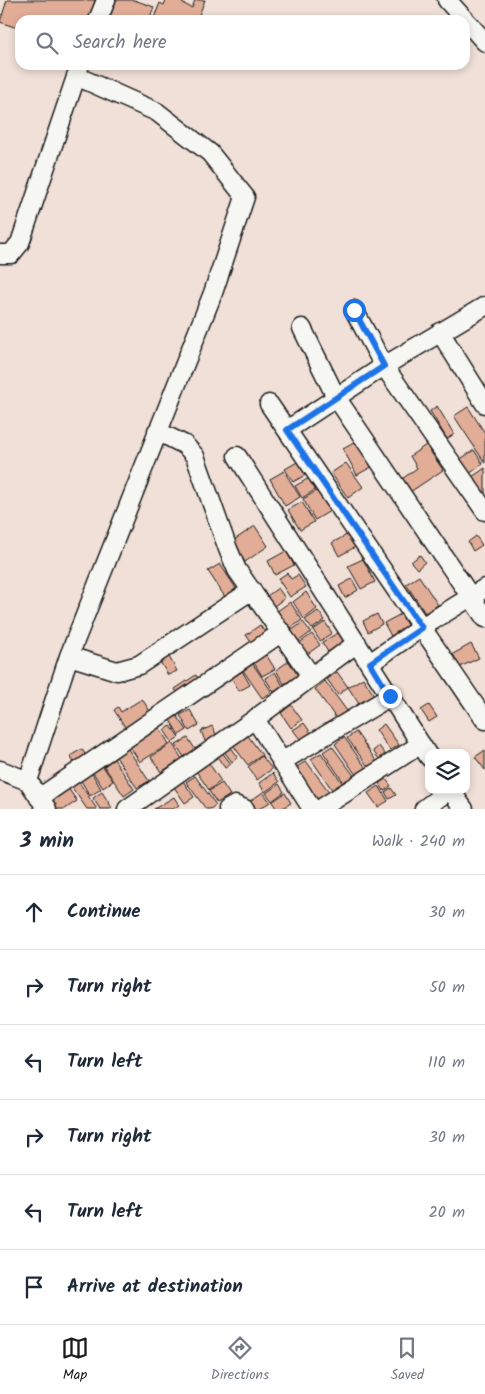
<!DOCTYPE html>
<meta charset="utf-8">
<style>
:root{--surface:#fff;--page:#f6f6f7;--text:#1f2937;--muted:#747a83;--line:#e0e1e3;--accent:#1c1c1c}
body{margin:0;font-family:Kalam,sans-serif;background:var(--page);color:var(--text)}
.controls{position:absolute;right:15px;bottom:15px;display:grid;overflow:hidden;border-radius:10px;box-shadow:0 2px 8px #0003}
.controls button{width:45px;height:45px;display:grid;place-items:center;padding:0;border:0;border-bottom:1px solid var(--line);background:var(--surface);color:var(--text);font:25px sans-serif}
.stop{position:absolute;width:15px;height:15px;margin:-11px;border:4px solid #1a73e8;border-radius:50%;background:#fff}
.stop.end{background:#1a73e8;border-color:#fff;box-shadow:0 1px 5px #0008}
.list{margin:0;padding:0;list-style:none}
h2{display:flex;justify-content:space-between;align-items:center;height:65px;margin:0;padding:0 20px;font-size:21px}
h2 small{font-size:16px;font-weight:400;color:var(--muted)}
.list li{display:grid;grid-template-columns:32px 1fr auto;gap:15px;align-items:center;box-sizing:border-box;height:75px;padding:0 20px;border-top:1px solid var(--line)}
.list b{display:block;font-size:19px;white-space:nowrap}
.list em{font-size:16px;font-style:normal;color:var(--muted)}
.icon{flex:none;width:28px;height:28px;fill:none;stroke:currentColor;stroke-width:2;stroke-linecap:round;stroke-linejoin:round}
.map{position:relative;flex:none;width:485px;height:809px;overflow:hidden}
.search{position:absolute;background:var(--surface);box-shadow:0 2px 8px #0003;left:15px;right:15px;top:15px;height:55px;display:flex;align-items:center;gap:12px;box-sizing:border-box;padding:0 18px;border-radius:15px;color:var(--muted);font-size:19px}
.sheet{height:515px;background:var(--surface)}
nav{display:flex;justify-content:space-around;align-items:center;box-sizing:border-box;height:70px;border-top:1px solid var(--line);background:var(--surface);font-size:14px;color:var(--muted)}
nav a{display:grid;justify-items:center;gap:2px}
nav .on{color:var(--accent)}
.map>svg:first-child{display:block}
.building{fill:#e2ad97;stroke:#1c1c1c}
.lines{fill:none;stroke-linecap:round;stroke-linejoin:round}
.minor-casing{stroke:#1c1c1c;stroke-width:21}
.minor{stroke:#f6f6f2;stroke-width:18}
.route{stroke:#1a73e8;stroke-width:6}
</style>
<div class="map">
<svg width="485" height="809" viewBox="0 0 485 809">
<rect width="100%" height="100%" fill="#f0e0d7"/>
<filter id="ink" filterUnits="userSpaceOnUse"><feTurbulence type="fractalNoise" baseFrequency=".02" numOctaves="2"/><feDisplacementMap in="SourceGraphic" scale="10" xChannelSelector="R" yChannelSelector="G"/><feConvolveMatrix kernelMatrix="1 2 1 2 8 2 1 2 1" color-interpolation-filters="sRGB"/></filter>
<g filter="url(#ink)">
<path class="building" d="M 7,0 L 96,0 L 89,20 L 20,20 L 20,29 L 0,22 Z
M 115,0 L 134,0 L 154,7 L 149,20 L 108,20 Z
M 166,0 L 183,0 L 182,3 L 192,8 L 195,0 L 205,0 L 197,20 L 153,20 L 160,3 L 164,5 Z
M 437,406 L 454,434 L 447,439 L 430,411 Z
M 468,407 L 485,433 L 485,463 L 454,416 Z
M 359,440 L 373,466 L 357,475 L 343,449 Z
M 426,445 L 443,470 L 410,492 L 402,479 L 417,468 L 410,456 Z
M 474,450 L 483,464 L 469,474 L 459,460 Z
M 301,460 L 309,473 L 293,482 L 285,469 Z
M 346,463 L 363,487 L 348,498 L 331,473 Z
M 485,468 L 485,495 L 484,496 L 472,477 Z
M 284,471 L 300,497 L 285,506 L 270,479 Z
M 311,477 L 318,488 L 302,498 L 295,486 Z
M 318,490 L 330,511 L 315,520 L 303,499 Z
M 302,502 L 314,522 L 300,530 L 288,510 Z
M 255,526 L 268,546 L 245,562 L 231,542 Z
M 350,533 L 357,546 L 339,556 L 332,543 Z
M 476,536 L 482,545 L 473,551 L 468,542 Z
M 286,551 L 294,565 L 275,575 L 268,561 Z
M 420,555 L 425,562 L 417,569 L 411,562 Z
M 363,559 L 375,582 L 361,589 L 348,566 Z
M 220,564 L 239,593 L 227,600 L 208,571 Z
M 287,573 L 291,579 L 298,575 L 306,587 L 290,597 L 278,579 Z
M 419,576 L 438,605 L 425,613 L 406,584 Z
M 352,579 L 358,590 L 345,598 L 339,586 Z
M 278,588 L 285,598 L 274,606 L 267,596 Z
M 306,592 L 317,609 L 304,619 L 293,602 Z
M 290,602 L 302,620 L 288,630 L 276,612 Z
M 318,611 L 325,620 L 312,629 L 305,620 Z
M 377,614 L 382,624 L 368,632 L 363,621 Z
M 401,614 L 408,627 L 391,636 L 384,623 Z
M 303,622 L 311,632 L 299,641 L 291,631 Z
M 325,622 L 332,633 L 320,641 L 313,630 Z
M 260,625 L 267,636 L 253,645 L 246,635 Z
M 338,633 L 344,642 L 328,652 L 322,642 Z
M 312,634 L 320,645 L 306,655 L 298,644 Z
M 471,644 L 479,658 L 460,667 L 453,654 Z
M 265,653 L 275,669 L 262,676 L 253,661 Z
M 168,655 L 177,671 L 168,675 L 159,660 Z
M 250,660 L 272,692 L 262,698 L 240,666 Z
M 289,661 L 298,676 L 284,684 L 276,670 Z
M 241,669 L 250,685 L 239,691 L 230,675 Z
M 275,672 L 283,686 L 274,692 L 265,678 Z
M 337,672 L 348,687 L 338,695 L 327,679 Z
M 196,675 L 200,682 L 179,695 L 175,689 Z
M 363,678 L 374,695 L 359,704 L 348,687 Z
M 325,681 L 347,711 L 336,718 L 315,689 Z
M 142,699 L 152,714 L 127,730 L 114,710 L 118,707 L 121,712 Z
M 291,705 L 302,720 L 291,728 L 281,713 Z
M 429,705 L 437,717 L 429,722 L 421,710 Z
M 190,710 L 199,725 L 189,731 L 180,715 Z
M 177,716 L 187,730 L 179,735 L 170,720 Z
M 304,723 L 313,736 L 303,743 L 293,730 Z
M 384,724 L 399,745 L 390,750 L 376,730 Z
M 171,726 L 179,737 L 172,742 L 164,730 Z
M 212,726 L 217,736 L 205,741 L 201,731 Z
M 159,727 L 169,744 L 140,762 L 129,745 Z
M 356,732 L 377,762 L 369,768 L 347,738 Z
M 246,733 L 262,755 L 248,765 L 232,744 Z
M 344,737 L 366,768 L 356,775 L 335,744 Z
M 188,738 L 199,755 L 188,763 L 176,745 Z
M 172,743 L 182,759 L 161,772 L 151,757 Z
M 230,746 L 238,757 L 232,762 L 223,750 Z
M 332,746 L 355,777 L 345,784 L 323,752 Z
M 379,746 L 385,754 L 379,759 L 373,751 Z
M 82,749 L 87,758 L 75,764 L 70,756 Z
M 128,749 L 149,781 L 137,788 L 116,757 Z
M 485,750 L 485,770 L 475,757 Z
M 221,751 L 231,764 L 225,768 L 216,755 Z
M 321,753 L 343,784 L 333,791 L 311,759 Z
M 262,756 L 272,769 L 257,780 L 248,767 Z
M 114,759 L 134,789 L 124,796 L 104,766 Z
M 306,761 L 330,793 L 318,802 L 294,769 Z
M 208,762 L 221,781 L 209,790 L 196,771 Z
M 102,765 L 113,781 L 103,788 L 92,771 Z
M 91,772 L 101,789 L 90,796 L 80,779 Z
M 273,773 L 279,782 L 265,792 L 259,783 Z
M 195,776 L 216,805 L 210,809 L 206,809 L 186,782 Z
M 386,779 L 391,786 L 384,791 L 379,783 Z
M 78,781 L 97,809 L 87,809 L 71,786 Z
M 183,781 L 194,797 L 185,803 L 174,787 Z
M 222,783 L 230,795 L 217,803 L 209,791 Z
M 279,784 L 284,792 L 272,801 L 266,793 Z
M 379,786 L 388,801 L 378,807 L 368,793 Z
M 68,788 L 77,801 L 65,809 L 53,809 L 48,801 Z
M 391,788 L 396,795 L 389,799 L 385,792 Z
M 102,792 L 112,808 L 110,809 L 100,809 L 93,798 Z
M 263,792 L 270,802 L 259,809 L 255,809 L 250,801 Z
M 285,793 L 291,803 L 281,809 L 277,809 L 272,802 Z
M 174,797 L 179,805 L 173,809 L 154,809 Z"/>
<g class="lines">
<g class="minor-casing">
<path id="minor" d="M 447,0 L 485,42
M 98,20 L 106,0
M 0,254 L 11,254 L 20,243 L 80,65
M 354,310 L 384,366 L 485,511
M 302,328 L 336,397 L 485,618
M 440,332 L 485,404
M 269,404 L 485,720
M 287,430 L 384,366 L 485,306
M 157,431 L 185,445 L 195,456 L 228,549 L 237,570 L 312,677
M 237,456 L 429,757
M 69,656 L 117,671 L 139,665 L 252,590
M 370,663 L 422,627 L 485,588
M 255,719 L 312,809
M 281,762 L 391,696
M 0,770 L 28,781 L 47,809
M 28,781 L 69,656 L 213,293 L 245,197 L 210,153 L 157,112 L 76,76
M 450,790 L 464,809
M 39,798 L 282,632
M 127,809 L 255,719 L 357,643
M 228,809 L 235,805 L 245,809
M 320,809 L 421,744
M 424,809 L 449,790"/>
</g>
<use href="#minor" class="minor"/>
</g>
</g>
<g class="lines" filter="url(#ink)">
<path class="route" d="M 354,310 L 384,366 L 287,430 L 422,628 L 370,663 L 390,696"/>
</g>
</svg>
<div class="controls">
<button><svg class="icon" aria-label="layers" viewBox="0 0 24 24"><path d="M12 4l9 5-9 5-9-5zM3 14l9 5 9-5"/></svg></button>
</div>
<div class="stop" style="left:354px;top:310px"></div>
<div class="stop end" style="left:390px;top:696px"></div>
<div class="search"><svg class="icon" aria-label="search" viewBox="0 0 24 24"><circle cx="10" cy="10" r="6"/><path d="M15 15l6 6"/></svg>Search here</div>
</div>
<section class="sheet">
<h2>3 min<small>Walk · 240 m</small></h2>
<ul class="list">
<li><svg class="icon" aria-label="ahead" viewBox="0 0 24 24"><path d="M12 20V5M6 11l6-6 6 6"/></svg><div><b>Continue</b></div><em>30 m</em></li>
<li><svg class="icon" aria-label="right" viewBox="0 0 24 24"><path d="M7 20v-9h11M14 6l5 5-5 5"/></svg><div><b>Turn right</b></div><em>50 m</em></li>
<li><svg class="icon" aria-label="left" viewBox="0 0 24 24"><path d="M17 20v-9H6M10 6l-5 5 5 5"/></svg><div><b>Turn left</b></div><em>110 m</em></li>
<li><svg class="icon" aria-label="right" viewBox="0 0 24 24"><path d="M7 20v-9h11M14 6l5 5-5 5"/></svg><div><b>Turn right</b></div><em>30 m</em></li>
<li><svg class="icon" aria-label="left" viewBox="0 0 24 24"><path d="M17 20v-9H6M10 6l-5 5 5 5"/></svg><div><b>Turn left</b></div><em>20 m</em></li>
<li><svg class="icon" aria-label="arrive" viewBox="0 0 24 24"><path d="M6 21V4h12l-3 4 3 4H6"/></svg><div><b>Arrive at destination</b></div></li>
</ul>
</section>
<nav>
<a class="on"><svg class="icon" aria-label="map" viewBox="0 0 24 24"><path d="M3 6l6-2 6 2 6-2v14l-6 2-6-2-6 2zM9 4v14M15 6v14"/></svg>Map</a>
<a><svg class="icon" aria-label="directions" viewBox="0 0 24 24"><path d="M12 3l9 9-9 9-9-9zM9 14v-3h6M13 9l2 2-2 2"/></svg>Directions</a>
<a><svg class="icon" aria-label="saved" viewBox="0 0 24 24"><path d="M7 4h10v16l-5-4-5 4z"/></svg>Saved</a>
</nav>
